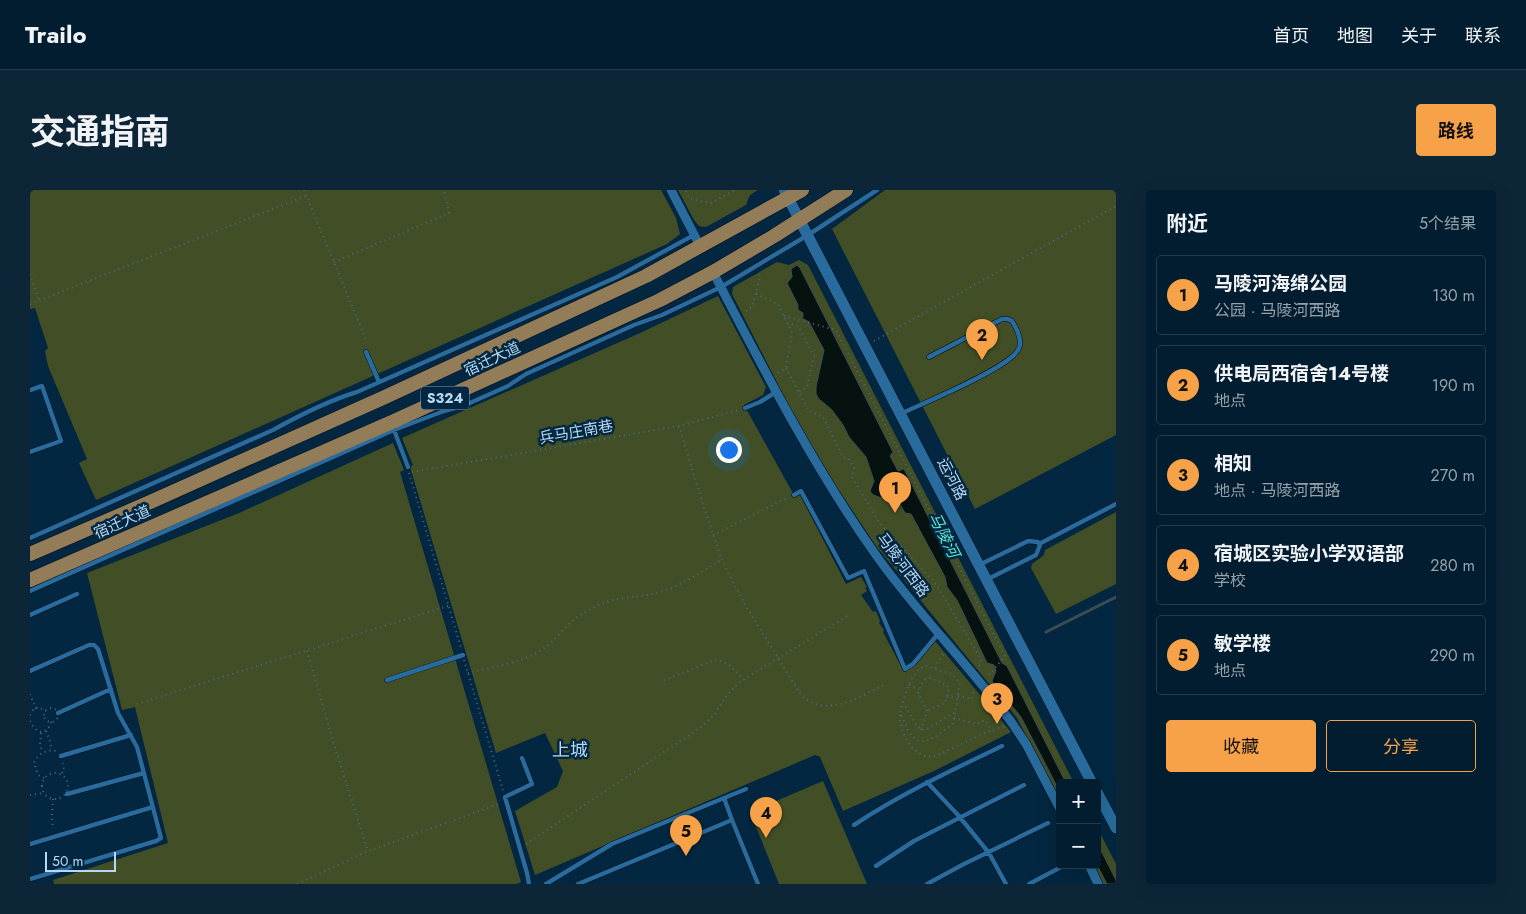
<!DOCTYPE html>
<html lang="zh">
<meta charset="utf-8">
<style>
:root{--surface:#021d30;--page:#0c2638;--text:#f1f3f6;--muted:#96a2ab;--line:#233b4c;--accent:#f7a248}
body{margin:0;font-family:Jost,"Noto Sans SC",sans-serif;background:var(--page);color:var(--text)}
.controls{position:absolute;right:15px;bottom:15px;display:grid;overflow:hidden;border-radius:5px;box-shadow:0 5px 20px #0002}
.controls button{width:45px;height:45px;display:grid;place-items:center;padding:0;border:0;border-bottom:1px solid var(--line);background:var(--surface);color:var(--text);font:25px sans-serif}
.scale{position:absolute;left:15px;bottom:12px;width:71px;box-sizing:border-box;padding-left:5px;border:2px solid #b7d8f3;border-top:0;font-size:14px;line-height:18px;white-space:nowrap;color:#b7d8f3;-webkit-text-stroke:4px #032740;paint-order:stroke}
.you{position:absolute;left:698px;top:259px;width:18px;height:18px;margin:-12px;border:4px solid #fff;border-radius:50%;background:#1a73e8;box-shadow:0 0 0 8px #1a73e833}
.badge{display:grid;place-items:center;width:32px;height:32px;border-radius:50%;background:var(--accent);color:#111;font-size:16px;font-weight:700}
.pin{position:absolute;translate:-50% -41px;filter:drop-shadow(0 1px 2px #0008)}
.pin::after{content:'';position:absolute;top:26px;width:18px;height:15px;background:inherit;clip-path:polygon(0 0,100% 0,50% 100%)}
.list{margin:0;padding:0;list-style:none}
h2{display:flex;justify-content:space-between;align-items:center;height:65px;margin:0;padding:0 20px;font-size:21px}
h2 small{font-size:16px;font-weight:400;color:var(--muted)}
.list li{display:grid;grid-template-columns:32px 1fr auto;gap:15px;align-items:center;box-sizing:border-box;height:80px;margin:0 10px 10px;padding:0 10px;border:1px solid var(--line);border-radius:5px}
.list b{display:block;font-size:19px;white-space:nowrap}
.list p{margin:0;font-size:16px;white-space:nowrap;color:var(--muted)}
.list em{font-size:16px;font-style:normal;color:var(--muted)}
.actions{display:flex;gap:10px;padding:15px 20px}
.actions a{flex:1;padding:11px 0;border:1px solid var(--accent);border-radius:5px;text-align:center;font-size:18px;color:var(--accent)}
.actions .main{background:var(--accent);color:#111}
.map{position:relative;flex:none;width:1086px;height:694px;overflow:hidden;border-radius:5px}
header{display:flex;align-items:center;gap:30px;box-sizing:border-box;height:70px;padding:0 25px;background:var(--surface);border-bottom:1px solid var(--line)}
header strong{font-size:24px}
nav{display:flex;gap:28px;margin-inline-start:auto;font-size:18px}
.intro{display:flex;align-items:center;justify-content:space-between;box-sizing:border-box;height:120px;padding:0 30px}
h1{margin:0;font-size:35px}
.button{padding:12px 22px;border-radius:5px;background:var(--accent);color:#111;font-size:18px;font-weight:700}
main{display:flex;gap:30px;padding:0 30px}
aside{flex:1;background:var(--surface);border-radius:5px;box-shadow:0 5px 20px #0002}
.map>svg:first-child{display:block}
.green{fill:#424f26}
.water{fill:#061210;stroke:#3b4d54}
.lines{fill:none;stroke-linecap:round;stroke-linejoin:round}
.stream{stroke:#3b4d54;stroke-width:3}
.service-casing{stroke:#000f1e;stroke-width:5.5}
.minor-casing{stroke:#000f1e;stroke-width:10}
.tertiary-casing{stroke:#000f1e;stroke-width:12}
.primary-casing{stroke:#000f1e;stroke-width:15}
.path{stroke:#486b85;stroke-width:2;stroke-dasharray:1 4;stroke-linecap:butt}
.service{stroke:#286b9c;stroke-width:4.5}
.minor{stroke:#286b9c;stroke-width:9}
.tertiary{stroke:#286b9c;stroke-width:11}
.primary{stroke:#937c58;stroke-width:14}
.labels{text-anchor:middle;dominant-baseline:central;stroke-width:5;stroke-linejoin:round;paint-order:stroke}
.shield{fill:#032740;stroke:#81a3bd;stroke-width:1}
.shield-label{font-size:14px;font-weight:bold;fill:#b7d8f3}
.street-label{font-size:15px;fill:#b7d8f3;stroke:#032740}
.water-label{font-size:16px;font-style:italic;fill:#5ae7d5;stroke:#032740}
.quarter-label{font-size:18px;fill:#b3dafb;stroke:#032740}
</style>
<header>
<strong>Trailo</strong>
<nav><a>首页</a><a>地图</a><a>关于</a><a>联系</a></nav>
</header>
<div class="intro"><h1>交通指南</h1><a class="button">路线</a></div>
<main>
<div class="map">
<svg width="1086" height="694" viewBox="0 0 1086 694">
<rect width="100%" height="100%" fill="#032740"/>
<path class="green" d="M 0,0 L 631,0 L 646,28 L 650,44 L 637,54 L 66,310 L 49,273 L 57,269 L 18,176 L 15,161 L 18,158 L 5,118 L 0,119 Z
M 648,0 L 728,0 L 720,5 L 716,15 L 676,37 L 669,36 L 664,30 Z
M 855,0 L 1086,0 L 1086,245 L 945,319 L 802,39 Z
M 769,70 L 778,75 L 1044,593 L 1030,593 L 1030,612 L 987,528 L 846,356 L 802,290 L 763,224 L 702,104 L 703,97 L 747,72 L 759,75 Z
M 688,106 L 736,197 L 733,205 L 714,215 L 765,307 L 770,305 L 816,394 L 831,387 L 837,397 L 835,398 L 837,401 L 831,405 L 843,422 L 846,421 L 850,431 L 849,433 L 854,440 L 853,442 L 873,480 L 886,474 L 905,451 L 981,542 L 904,581 L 813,621 L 790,567 L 785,565 L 505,685 L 485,621 L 527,597 L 533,581 L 515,543 L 466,563 L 380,277 L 383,275 L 372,248 L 610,143 Z
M 363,253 L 374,280 L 370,282 L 491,692 L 486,694 L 24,694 L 23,690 L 138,653 L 105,517 L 92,520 L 57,383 L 209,323 Z
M 1086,322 L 1086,394 L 1026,424 L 1001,378 L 1002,374 L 1014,365 L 1015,360 Z
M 793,591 L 837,694 L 749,694 L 720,622 Z
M 1067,637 L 1086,674 L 1086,694 L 1072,694 L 1062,675 L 1067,675 Z"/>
<path class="water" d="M 767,75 L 770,78 L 863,262 L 860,266 L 868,281 L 874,279 L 972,473 L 977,476 L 1036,593 L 1030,593 L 1030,602 L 991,527 L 962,491 L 966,481 L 964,475 L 957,473 L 927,410 L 917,397 L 915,387 L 881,324 L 875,323 L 870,314 L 843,305 L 840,301 L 844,291 L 836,267 L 819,247 L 813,235 L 802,220 L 789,209 L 786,204 L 786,197 L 794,160 L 779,132 L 772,128 L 773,126 L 773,123 L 768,120 L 768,115 L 757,93 L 762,87 L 761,79 Z
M 1067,653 L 1086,690 L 1086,694 L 1077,694 L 1067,675 Z"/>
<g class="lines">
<path class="stream" d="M 1016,442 L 1086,407"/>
<g class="service-casing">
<path id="service" d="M 336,162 L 349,192
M 0,200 L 12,196 L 31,251 L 0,262
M 715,218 L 730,212 L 746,202
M 872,223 C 894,213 978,178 988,160 C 993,152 987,139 982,131 L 978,129 L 972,129 L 899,167
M 364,240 L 378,277
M 764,305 L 771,301 L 818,388 L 834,381 L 875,479 L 883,474 L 908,444
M 0,348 L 243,240 C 270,225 297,211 327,202 L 587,87 L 664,45
M 1009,354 L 1086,314
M 949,375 L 998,351 L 1008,352 L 1010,355 L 1006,365 L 958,389
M 0,401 L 364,240 L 414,221 L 433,216 L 478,196 L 496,184 L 604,135 L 632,125 L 691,97 L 778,45 L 847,0
M 0,425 L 47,404
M 0,481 L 59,455 L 64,455 L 68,459 L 88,523 L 107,557 L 131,648 L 126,651 L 0,689
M 357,490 L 433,465
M 28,523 L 81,499
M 31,566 L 101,545
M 492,568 L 502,594 L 475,607 L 497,683 L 499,694
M 897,592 L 928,625 L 959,663 L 976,694
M 37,604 L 114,583
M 694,608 L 702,630
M 824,635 C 871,604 922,580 972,556
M 0,654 L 123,617
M 846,676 L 884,651 L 994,595
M 516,694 L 582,654 L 716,599
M 548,694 L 702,630 L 728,694
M 897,694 L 934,674 L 1018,633
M 999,694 L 1035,675"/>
</g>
<g class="minor-casing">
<path id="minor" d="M 641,0 L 670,56
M 683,82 C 734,180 784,278 848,368 C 889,425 940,476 982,533 L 996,554 L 1030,619
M 1059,675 L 1068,694"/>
</g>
<g class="tertiary-casing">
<path id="tertiary" d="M 754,0 L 1062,593
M 1067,602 L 1086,638"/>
</g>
<g class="primary-casing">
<path id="primary" d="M 0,364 L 118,313 L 355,207 L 616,86 L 772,0
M 0,390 L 362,232 L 630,110 L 683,82 L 744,46 L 816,0"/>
</g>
<path class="path" d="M 274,0 L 337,152
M 656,1 L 660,9 L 681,13 L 705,0
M 304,72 L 419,23 L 414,0
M 0,84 L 9,111
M 726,104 L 748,114 L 762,143 L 756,178 L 747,183
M 0,114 L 276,6
M 716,121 L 722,117 L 730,88 L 728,82
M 754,126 L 806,140 L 975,466 L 960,484 L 955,486
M 757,133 L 768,136 L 784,166 L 777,197 L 769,202
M 844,151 L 1086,16
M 756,178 L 779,221 L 793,227 L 813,267 L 819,269 L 824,278 L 822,287 L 849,332 L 905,393 L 951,469 L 949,478
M 649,236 L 674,318 L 691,367 L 700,387 L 717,418 L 771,505 C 796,529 829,507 855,494
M 382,282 L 649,236 L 709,220
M 379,283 L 431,458
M 683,345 L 759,307
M 277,461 L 306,561 L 338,661
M 434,470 L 473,600
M 896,476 L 922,484 L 930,493 L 924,528 L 922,534 L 906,547 L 895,551 L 889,551 L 882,546 L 879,542 L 870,522 C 875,507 880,480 896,476 Z
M 905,478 L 908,471 L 914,463
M 438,483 C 463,477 497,472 517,456 C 526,449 533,439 541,432 C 550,424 561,419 571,414 C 589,406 608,408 627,403 C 650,397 671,382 691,370
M 634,490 L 685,470 C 697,471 706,480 713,490
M 879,495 L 889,499
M 0,504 L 6,519
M 917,506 L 927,509
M 928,506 L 942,509 L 944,499
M 873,512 L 887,536 L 891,540 L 899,538 L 925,522
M 107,514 L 418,416
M14 525a7 7 0 1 1 14 0a7 7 0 1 1-14 0Z
M 0,525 L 3,520 L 8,517 L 16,521
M 870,525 C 869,539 879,560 893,565 C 898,568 903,566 908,565 L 957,542 L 975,536
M 924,528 L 947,534 L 955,530 L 961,541
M 0,531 C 5,543 17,547 21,532
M 891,540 L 897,521 L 888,503 C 891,496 892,488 900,488 L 917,495 L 919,499 L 915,513 L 897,521
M 16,541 L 19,548 L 22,560
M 11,543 L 10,553 L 12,562
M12 596a13 13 0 1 1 26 0a13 13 0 1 1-26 0Z
M 32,583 L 34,580 L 33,573
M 14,588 L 8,585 L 4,573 C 8,564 16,559 26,561
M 0,605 L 14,603
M 23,609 L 22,626 L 23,639
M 496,654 L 673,536 L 685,524 L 694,509 L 705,496 L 713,490 L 817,426
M 267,694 L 338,661 L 469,614"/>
<use href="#service" class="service"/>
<use href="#minor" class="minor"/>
<use href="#tertiary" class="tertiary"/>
<use href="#primary" class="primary"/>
</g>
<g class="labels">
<rect class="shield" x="391" y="196.5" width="48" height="23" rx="4"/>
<g class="shield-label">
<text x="415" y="208">S324</text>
</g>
<g class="street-label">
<text transform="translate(462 169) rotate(-25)">宿迁大道</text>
<text transform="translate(546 242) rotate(-10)">兵马庄南巷</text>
<text transform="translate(922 289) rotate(63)">运河路</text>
<text transform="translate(92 332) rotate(-24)">宿迁大道</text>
<text transform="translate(873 375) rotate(53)">马陵河西路</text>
</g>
<g class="water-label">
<text transform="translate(914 345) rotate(63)">马陵河</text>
</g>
<g class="quarter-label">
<text x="540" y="560">上城</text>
</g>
</g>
</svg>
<div class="controls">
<button>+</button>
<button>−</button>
</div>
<div class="scale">50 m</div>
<div class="you"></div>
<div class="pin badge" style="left:865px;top:323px">1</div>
<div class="pin badge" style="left:952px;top:170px">2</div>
<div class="pin badge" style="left:967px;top:534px">3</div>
<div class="pin badge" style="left:736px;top:648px">4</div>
<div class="pin badge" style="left:656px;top:666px">5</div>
</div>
<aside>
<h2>附近<small>5个结果</small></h2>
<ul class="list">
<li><span class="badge">1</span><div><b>马陵河海绵公园</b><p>公园 · 马陵河西路</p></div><em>130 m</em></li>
<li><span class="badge">2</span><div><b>供电局西宿舍14号楼</b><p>地点</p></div><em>190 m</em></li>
<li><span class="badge">3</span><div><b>相知</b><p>地点 · 马陵河西路</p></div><em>270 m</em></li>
<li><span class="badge">4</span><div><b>宿城区实验小学双语部</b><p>学校</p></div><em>280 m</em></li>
<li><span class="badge">5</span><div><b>敏学楼</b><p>地点</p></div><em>290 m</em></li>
</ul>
<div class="actions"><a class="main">收藏</a><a>分享</a></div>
</aside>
</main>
